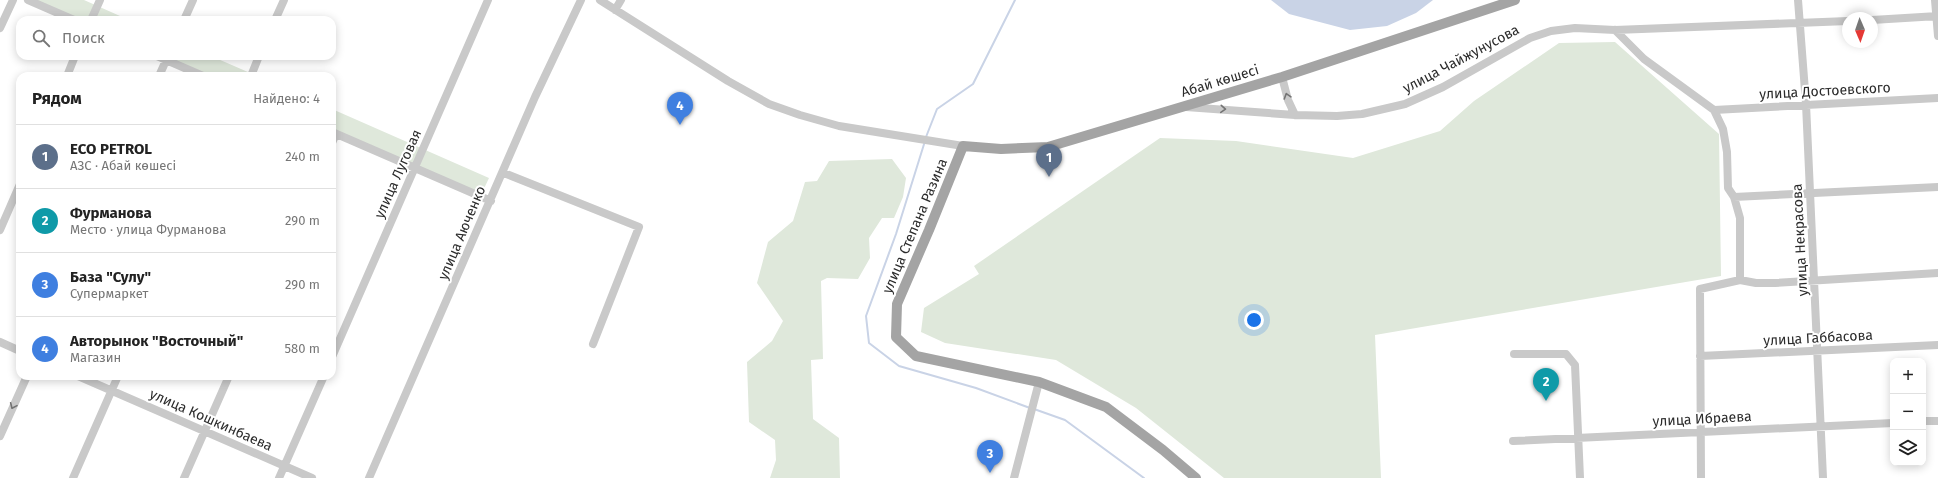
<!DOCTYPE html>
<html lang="ru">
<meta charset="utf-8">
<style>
:root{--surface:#fff;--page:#f6f6f6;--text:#222;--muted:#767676;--line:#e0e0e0;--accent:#db2777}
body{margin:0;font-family:"Fira Sans",sans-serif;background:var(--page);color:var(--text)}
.controls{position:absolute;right:12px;bottom:12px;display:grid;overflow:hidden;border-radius:8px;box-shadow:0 2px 10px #0003}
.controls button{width:36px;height:36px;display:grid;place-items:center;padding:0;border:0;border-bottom:1px solid var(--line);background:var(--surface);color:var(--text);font:20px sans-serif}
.compass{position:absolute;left:1842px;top:12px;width:36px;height:36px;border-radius:50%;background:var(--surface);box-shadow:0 2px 10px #0003;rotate:178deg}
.you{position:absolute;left:1254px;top:320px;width:14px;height:14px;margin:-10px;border:3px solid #fff;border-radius:50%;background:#1a73e8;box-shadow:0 0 0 6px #1a73e833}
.badge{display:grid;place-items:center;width:26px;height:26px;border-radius:50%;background:var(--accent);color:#fff;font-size:13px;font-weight:700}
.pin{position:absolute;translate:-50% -33px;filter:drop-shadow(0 1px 2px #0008)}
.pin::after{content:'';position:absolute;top:21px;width:14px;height:12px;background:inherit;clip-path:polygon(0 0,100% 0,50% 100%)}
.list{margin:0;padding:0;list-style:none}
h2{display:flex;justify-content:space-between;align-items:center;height:52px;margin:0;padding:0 16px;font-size:17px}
h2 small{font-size:13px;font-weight:400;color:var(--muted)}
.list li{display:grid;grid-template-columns:26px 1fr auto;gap:12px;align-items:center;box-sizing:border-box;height:64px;padding:0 16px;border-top:1px solid var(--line)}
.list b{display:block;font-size:15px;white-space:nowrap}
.list p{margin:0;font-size:13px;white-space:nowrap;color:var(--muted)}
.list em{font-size:13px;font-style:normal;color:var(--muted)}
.icon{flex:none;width:22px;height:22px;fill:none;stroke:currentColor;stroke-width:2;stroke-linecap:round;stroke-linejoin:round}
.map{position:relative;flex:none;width:1938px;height:478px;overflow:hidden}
.search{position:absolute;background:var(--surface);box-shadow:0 2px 10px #0003;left:16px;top:16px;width:320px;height:44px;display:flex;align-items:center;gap:10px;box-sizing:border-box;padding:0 14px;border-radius:12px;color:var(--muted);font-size:15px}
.panel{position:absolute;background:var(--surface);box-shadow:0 2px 10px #0003;left:16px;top:72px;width:320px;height:308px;border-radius:12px}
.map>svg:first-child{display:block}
.green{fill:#dfe8db}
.water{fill:#c9d3e6}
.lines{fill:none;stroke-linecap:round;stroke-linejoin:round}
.stream{stroke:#c9d3e6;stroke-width:2}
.minor{stroke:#c9c9c9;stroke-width:8}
.major{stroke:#a4a4a4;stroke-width:10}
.oneway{stroke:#737373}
.labels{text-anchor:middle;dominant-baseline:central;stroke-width:4;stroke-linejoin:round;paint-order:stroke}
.street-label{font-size:14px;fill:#2c2c2c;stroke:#fff}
</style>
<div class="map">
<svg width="1938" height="478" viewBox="0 0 1938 478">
<rect width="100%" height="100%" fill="#fff"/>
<path class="green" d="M 34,0 L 84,0 L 129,20 L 79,20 Z
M 1615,42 L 1719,134 L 1721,276 L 1375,335 L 1381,478 L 1224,478 L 1136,408 L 1056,360 L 945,343 L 921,332 L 924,308 L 979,274 L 974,266 L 1160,138 L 1236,141 L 1353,158 L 1440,131 L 1474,101 L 1559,43 Z
M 161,56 L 211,56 L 257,76 L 206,76 Z
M 332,109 L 489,178 L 480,197 L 332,131 Z
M 892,159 L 906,178 L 903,197 L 894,218 L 882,218 L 869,238 L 870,258 L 858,279 L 827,278 L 821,281 L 823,359 L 811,360 L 813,419 L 839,438 L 840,478 L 770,478 L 776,460 L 775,440 L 749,422 L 747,362 L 772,341 L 783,321 L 757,283 L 768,242 L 793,221 L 805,182 L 817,181 L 829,161 Z"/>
<path class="water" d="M 1271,0 L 1433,0 L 1416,13 L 1387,26 L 1350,30 L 1289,14 Z"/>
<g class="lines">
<path class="stream" d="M 926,137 L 937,109 L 973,84 L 1015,0
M 925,141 L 896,234 L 866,316 L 869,343 L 899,366 L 976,388 L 1030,408
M 1034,409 L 1065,420 L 1144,478"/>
<path class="minor" d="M 28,0 L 74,20
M 600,0 L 728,81 L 769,104 L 800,115 L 839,126 L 963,146
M 1798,0 L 1806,104 L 1823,478
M 1935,0 L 1938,36
M 615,10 L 621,0
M 91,20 L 100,0
M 184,20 L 193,0
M 275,20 L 284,0
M 1872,20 L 1938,16
M 0,28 L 13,0
M 1615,30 L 1644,59 L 1714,110 L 1723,129 L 1727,152 L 1728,188 L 1734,197 L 1740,218 L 1740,280
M 157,56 L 203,76
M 67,76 L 75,56
M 159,76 L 168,56
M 251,76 L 259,56
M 1282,77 L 1288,100 L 1295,115
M 1186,107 L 1295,115 L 1337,116 L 1362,114 L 1405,104 L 1443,87 L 1530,38 L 1551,31 L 1575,28 L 1615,30 L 1848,21
M 1714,110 L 1938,98
M 332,132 L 491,201
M 332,143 L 336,134
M 504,173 L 639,227 L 593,344
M 1734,197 L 1938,187
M 0,230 L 20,184
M 0,342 L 20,351
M 1514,354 L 1566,354 L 1575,365 L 1580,478
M 1700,356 L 1938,345
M 332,357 L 488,0
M 78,376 L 312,478
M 1923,421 L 1938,421
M 0,436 L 27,376
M 1513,441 L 1893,423
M 73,478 L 118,376
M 184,478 L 229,376
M 279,478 L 324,376
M 369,478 L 535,97 L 581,0
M 1014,478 L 1039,382
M 1701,478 L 1700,289 L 1740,280 L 1756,283 L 1775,283 L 1938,273"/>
<path class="major" d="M 1196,478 L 1163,450 L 1106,407 L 1039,382 L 916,356 L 896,337 L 897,304 L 929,230 L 963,146 L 1001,149 L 1048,147 L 1282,77 L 1515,0"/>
</g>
<defs><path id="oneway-chevron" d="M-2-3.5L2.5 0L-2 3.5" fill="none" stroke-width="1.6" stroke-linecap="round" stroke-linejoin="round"/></defs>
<g class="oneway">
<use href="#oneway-chevron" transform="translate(1287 96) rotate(-107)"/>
<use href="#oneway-chevron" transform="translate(1223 109) rotate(4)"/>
<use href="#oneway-chevron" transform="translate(13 406) rotate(114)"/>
</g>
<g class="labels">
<g class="street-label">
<text transform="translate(1461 59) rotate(-28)">улица Чайжунусова</text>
<text transform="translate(1220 81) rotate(-17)">Абай көшесі</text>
<text transform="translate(1825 91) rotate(-3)">улица Достоевского</text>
<text transform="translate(398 174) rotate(-66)">улица Луговая</text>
<text transform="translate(915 226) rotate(-67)">улица Степана Разина</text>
<text transform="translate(462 233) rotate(-67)">улица Аюченко</text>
<text transform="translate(1800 240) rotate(-93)">улица Некрасова</text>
<text transform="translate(1818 338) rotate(-3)">улица Габбасова</text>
<text transform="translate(1702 419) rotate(-3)">улица Ибраева</text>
<text transform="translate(211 420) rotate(24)">улица Кошкинбаева</text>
</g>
</g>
</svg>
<div class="controls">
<button>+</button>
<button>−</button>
<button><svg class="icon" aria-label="layers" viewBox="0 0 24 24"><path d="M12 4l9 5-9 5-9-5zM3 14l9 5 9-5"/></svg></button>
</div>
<svg class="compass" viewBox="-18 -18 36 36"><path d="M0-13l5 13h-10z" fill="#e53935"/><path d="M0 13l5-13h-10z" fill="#767676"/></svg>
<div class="you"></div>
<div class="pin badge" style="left:1049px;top:177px;background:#5c6f8a">1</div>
<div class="pin badge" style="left:1546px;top:401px;background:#0f9aa8">2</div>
<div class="pin badge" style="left:990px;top:473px;background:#3f7fe0">3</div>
<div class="pin badge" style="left:680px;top:125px;background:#3f7fe0">4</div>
<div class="search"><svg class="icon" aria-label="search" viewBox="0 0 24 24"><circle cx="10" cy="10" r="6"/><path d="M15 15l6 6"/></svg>Поиск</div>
<section class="panel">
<h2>Рядом<small>Найдено: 4</small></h2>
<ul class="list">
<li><span class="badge" style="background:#5c6f8a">1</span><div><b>ECO PETROL</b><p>АЗС · Абай көшесі</p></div><em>240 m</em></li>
<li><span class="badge" style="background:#0f9aa8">2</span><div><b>Фурманова</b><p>Место · улица Фурманова</p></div><em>290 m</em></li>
<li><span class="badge" style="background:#3f7fe0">3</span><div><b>База &quot;Сулу&quot;</b><p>Супермаркет</p></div><em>290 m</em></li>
<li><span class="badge" style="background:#3f7fe0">4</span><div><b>Авторынок &quot;Восточный&quot;</b><p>Магазин</p></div><em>580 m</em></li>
</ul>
</section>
</div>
